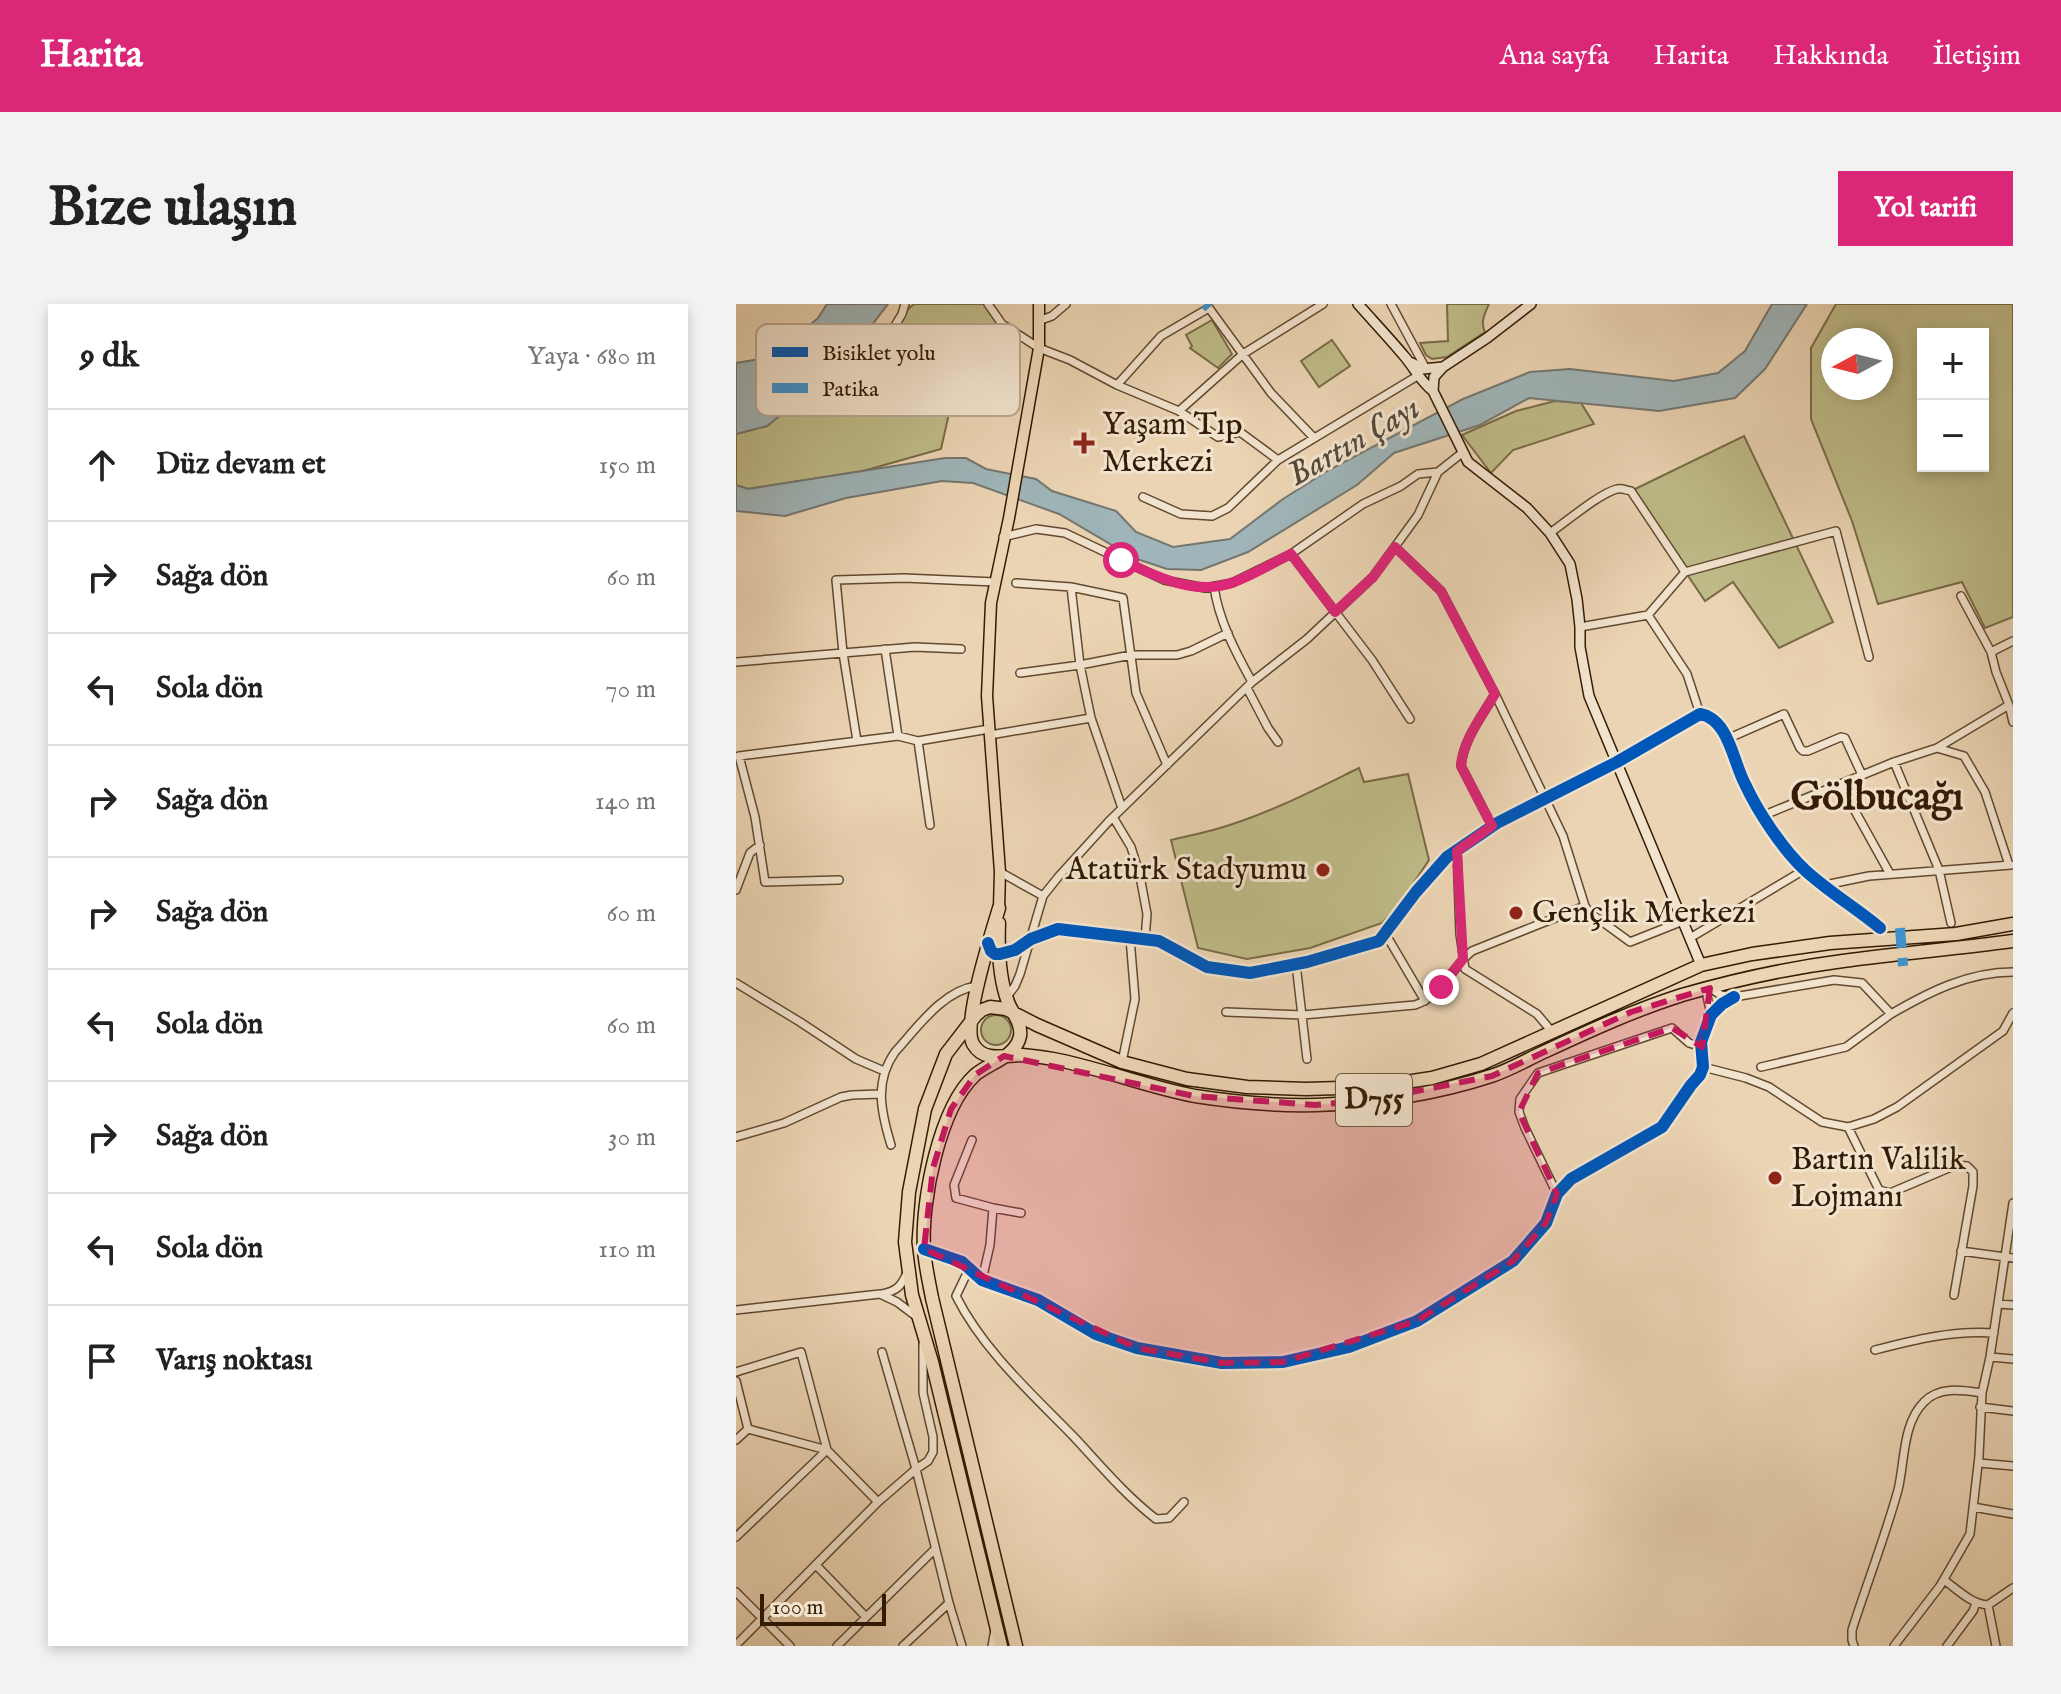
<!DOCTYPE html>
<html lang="tr">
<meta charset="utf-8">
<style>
:root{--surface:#fff;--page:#f2f2f2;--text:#222;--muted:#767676;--line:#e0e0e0;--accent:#db2777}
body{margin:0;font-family:"IM FELL English",serif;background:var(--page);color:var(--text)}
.controls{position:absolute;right:24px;top:24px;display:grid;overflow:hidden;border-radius:0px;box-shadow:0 4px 12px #0003}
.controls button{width:72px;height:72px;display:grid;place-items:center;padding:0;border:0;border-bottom:2px solid var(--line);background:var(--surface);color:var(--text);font:40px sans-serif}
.compass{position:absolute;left:1085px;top:24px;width:72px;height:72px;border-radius:50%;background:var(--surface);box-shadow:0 4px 12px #0003;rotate:263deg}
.scale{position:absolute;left:24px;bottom:20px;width:126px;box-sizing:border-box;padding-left:8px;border:4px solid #341b03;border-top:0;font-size:22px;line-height:28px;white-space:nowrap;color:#341b03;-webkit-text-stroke:6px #f2e3ce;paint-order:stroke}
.stop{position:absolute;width:24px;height:24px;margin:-18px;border:6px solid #db2777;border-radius:50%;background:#fff}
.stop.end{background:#db2777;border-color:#fff;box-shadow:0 2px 8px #0008}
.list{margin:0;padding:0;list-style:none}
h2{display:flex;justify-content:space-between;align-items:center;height:104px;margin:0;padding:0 32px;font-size:34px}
h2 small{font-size:26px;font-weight:400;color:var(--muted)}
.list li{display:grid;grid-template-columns:52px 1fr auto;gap:24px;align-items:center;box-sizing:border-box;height:112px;padding:0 32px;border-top:2px solid var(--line)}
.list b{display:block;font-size:30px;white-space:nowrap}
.list em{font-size:26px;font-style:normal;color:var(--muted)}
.icon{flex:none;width:44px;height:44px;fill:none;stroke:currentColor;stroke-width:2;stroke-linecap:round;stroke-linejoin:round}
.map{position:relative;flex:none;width:1277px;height:1342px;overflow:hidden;border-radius:0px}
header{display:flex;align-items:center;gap:48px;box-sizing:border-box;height:112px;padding:0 40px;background:var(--accent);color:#fff}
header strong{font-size:38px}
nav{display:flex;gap:44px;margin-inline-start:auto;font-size:28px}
.intro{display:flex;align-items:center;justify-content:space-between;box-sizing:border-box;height:192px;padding:0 48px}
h1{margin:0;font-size:56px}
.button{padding:20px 36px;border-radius:0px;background:var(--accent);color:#fff;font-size:28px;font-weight:700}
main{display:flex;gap:48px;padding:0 48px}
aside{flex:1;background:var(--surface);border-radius:0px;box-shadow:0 4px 12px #0003}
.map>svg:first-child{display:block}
.green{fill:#bebb88;stroke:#796b46;stroke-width:2;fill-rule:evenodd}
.water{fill:#9fb5b9;stroke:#747770;stroke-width:2}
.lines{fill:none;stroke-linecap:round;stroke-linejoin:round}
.street-casing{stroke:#62492f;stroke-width:10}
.secondary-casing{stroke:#341b03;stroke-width:12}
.primary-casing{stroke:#341b03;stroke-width:13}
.highway-casing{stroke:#341b03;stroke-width:15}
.street{stroke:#f2e3ce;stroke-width:7}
.secondary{stroke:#f2e3ce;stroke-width:9}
.primary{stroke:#ebd4b3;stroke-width:10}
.highway{stroke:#ebd4b3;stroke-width:12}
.quiet{stroke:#3d94d1;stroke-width:10;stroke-dasharray:20 10;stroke-linecap:butt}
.cycleway-casing{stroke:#f2e3ce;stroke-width:17}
.cycleway{stroke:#0057b8;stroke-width:12}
.route{stroke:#db2777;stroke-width:10}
.marked{fill:#c2185b;fill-opacity:0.2;stroke:#c2185b;stroke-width:6;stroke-dasharray:16 10;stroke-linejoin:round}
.poi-dot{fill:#8f2418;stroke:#f2e3ce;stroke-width:3}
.labels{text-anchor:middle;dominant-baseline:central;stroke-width:6;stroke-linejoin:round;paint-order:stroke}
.shield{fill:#f2e3ce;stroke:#6d5740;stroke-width:2}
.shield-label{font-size:30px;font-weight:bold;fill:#341b03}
.poi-label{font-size:32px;fill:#341b03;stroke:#f2e3ce;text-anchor:start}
.water-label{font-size:34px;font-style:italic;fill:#54493a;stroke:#f2e3ce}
.district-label{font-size:40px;font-weight:bold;fill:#341b03;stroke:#f2e3ce}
.key{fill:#f2e3ce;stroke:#b9a791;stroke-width:2}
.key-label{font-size:22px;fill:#341b03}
</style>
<header>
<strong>Harita</strong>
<nav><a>Ana sayfa</a><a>Harita</a><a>Hakkında</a><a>İletişim</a></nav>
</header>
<div class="intro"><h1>Bize ulaşın</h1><a class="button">Yol tarifi</a></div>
<main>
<aside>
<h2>9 dk<small>Yaya · 680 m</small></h2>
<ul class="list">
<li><svg class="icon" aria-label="ahead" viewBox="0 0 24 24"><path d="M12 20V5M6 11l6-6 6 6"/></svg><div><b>Düz devam et</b></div><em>150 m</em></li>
<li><svg class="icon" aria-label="right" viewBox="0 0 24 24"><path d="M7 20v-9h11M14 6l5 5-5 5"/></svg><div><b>Sağa dön</b></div><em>60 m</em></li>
<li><svg class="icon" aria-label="left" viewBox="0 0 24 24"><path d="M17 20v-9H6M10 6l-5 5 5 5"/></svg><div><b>Sola dön</b></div><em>70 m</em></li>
<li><svg class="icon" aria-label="right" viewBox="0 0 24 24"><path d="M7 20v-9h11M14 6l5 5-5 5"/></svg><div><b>Sağa dön</b></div><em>140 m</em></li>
<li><svg class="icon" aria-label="right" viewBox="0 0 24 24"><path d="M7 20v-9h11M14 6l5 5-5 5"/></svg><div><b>Sağa dön</b></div><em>60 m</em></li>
<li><svg class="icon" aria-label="left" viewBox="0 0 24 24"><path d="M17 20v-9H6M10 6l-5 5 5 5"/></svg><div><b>Sola dön</b></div><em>60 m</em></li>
<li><svg class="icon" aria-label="right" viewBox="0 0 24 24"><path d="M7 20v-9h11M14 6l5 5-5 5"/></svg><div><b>Sağa dön</b></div><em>30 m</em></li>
<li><svg class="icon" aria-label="left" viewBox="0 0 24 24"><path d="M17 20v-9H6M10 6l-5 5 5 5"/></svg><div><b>Sola dön</b></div><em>110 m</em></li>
<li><svg class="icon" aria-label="arrive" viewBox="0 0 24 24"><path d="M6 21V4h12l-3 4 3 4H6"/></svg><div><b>Varış noktası</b></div></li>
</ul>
</aside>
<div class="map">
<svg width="1277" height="1342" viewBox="0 0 1277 1342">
<rect width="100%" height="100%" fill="#ebd4b3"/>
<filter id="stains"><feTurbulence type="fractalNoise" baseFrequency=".0025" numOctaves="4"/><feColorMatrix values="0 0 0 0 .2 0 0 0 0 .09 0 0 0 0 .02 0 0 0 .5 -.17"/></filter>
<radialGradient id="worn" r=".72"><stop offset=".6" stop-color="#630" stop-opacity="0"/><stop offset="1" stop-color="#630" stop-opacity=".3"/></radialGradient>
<path class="green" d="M 178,0 L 252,0 L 266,20 L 283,32 L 279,48 L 245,44 L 229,54 L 221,74 L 205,145 L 127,167 L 12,185 L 0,181 L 0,130 L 31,122 L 106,60 L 145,44 L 166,10 Z
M 711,0 L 753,0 C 749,9 744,18 749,28 L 711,53 L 696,55 L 690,51 L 684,39 L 712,37 Z
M 1100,0 L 1277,0 L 1277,313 L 1249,324 L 1226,278 L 1142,300 L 1116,217 L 1075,115 L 1075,44 ZM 1187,30 L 1247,30 L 1247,162 L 1187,162 ZM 1097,36 L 1145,36 L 1145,84 L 1097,84 Z
M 476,16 L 496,50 L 482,64 L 454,44 L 456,42 L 450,31 Z
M 596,36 L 614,62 L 583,83 L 565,57 Z
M 819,97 L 845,99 L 858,120 L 777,146 L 755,169 L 726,131 L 780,107 Z
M 1008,132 L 1097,318 L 1043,344 L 997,278 L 969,297 L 895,187 Z
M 623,464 L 628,478 L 672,470 L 693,556 L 662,602 L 646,619 L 574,644 L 511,655 L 462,644 L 435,536 C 451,532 468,529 484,524 C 532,510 578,486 623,464 Z
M245 726a15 15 0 1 1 30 0a15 15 0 1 1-30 0Z"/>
<path class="water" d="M 91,0 L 152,0 L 106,60 L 31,122 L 0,130 L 0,59 L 36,53 L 82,14 Z
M 1036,0 L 1071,0 L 1029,65 L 999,94 L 923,107 L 793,94 L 744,121 L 658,149 L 621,181 L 512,248 L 465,266 L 431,265 L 398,254 L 323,210 L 237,179 L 206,177 L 110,194 L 49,212 L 0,207 L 0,181 L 12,185 L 209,154 L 230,154 L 250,165 L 300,175 L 316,187 L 380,207 L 400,228 L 437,243 L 494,235 L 547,195 L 593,166 L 727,95 L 794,68 L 834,65 L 938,77 L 982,69 L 1009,47 Z"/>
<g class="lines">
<g class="street-casing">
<path id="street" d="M 252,0 L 266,20 L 303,44 L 334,56 L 381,81 L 443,107 L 482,133 L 504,128 L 542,156
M 655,0 L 690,65
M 305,16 L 316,12 L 330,0
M 146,43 L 166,10 L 169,0
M 381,81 L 425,32 L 473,4 L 535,89 L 578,134
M 443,107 L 507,50 L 587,0
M 407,193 L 445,210 L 476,212 L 492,204 L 542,156 L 683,71
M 814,229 C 830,218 864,189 881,185 C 887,184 889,186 895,187 L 949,268 L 1100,227 L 1133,353
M 267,233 L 300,225 L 329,229 L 428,276 L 469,284 L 496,279 L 555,250 L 627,200 L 665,182 L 682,170 L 702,168
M 659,243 L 705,287 L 759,390 L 827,532 L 849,602 L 853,608 L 894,638 L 947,617
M 555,250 L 636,356 L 674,415
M 280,279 L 335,283 L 387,294 L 400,389 L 431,461
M 478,282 C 482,315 500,349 516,378
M 335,283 L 344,361 L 355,414 L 386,504
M 1225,292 L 1255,348 L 1260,368 L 1273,401 L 1277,418
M 912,311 L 951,370 L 964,410
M 844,323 L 912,311 L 949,268
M 149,345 L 162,432 L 182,437 L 253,425
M 1255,348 L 1277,337
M 0,358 L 179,343 L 225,345
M 284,369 L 344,361 L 395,351 L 441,351 L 455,347 L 492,329
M 511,384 L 532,424 L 542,438
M 254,431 L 355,414
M 991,435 L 1048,410 L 1064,444 L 1067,447 L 1072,447 L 1105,433 L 1109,434 L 1126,471
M 121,437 L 107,349 L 100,276 L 168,274 L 259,278
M 182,437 L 194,521
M 1201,444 L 1273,401
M 1158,458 L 1203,566 L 1215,619
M 1104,480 L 1154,570
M 1026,512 L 1158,458 L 1201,444 L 1228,452 L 1249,488 L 1273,561
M 377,513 L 395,543 L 404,572 L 411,610 L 409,635
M 756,522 L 725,462 C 727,436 746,412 759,390
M 721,547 L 724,630 L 729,665 L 801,710 L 817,729
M 264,568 L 307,592
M 103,576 L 29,578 L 19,513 L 3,452 L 162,432
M 1089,581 L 1133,572 L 1275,561
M 0,586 L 14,549 L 24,541
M 649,629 L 689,697
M 954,634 L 1068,566
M 261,650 L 279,646 L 295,635 L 322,625 L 423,637 L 471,663 L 514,669 L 571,658 L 643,637 L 680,588 L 711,553 L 761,519 L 881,458 L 964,410 C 993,415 997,458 1009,480 C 1022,508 1047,546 1070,567 C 1093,588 1120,604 1144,624
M 560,660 L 571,755
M 0,679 L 64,718 L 120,755 L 148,767
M 269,695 L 279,682 L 284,670 L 307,592 L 323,572 L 373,517 L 516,378 L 571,335 L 637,273 L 682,211 L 702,168 L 726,149
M 490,708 L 567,711 L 679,701 C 706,692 715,664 736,647 L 849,602
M 975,711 L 971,692 L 974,684 L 985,691 L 998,693 L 1098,676 L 1126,679 L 1155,710 C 1193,688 1232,668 1277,668
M 386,758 L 399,695 L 394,634
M 967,763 L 1010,774 L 1033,783 L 1086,818 L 1112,823 L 1138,815 L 1161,803 L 1267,727 L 1277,709
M 1025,763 L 1110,743 L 1155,710
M 1112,823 L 1143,886 L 1154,889 L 1220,861 L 1231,862 L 1237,868 L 1237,882 L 1218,991
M 0,833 L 48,819 L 105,793 L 116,791 L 144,790
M 236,836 L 218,881 L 220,894 L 257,904 L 285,909
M 155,841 C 145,808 138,778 159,748 C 181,724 207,686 241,682
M 821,890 L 789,824 L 783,808 L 784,795 L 802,769 L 936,724 L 953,739 L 966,743
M 188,945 L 226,958 L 246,976 L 302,996 L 360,1030 L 401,1044 L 486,1059 L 547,1058 L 613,1043 L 681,1017 L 777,957 L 810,919 L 821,890 L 835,875 L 926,823 L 955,781 L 964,771 L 967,763 L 965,738 L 975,711 L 986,700 L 998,693
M 1225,947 L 1277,954
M 233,965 L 220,992 C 247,1046 296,1090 338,1133 C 365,1162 389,1191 420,1215 L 433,1214 L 448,1198
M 246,976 L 254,941 L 257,904
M 146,990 C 160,987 165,983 171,969
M 1262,1000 L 1277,1001
M 0,1006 L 144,990 L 161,998 L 181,1013
M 1139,1046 C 1178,1036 1217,1026 1258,1029
M 146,1048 L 180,1165 L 213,1299 L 226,1342
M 1254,1053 L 1277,1055
M 0,1068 L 65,1048 L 91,1146 L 142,1198
M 0,1077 L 12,1125
M 1244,1103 L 1277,1107
M 12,1125 L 91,1146
M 0,1136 L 12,1125
M 1243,1159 L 1277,1162
M 1237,1203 L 1277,1210
M 0,1233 L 91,1146
M 80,1261 L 130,1313
M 1208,1276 C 1222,1286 1235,1300 1252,1301 L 1277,1284
M 0,1288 L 54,1342
M 1252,1301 L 1260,1342
M 0,1341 L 142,1198 L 180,1165 L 192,1157 L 197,1148 L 197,1133 L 187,1089 L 187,1040
M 101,1342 L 199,1245
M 167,1342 L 213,1299
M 256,1342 L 259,1326
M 1118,1342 L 1116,1336 L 1116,1326 C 1131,1279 1149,1233 1162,1186 C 1169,1158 1166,1120 1188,1098 C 1203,1082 1226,1086 1246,1089
M 1158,1342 L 1204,1282 L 1234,1230 L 1243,1152 L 1246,1089 L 1254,1053 L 1277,899
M 1211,1342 L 1237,1307 L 1240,1299"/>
</g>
<g class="secondary-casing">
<path id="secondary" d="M 622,0 C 638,18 654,35 669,53 C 679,65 684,77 697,87
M 795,0 L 751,34 L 707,63 L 698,73 L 697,87 L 732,158 L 791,204 L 814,229 L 834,260 L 841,295 L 844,323 L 844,343 L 853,392 L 965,661
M 676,59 L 687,65 L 707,63"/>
</g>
<g class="primary-casing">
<path id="primary" d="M 263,604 L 264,568 L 251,392 L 255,299 L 273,214 L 303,44 L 303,0"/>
</g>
<g class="highway-casing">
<path id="highway" d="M 263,604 C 256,628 226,720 237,740 C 248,759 269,751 286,751 C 296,752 307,753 317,755 C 365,764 411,783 459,792 C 498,798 541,802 580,801 C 638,799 700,790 755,772 C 774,766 792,755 810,747 C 855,726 899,706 946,691 C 998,676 1053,664 1107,657 C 1164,649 1220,645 1277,637
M 263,619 C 262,644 263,674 272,698 C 276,709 286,719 284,732 C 280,753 253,759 239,771 C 203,804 185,898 188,945 C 189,961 193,978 196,994 L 280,1342
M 265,1342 L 196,1058 L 176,991 L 169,938 L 173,888 L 189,805 L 210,750 L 240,711 L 246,706 L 254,703 L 270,705 L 301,721 L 386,758 L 451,775 L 511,783 L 570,785 L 637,783 L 696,774 L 745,760 L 965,661 L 1016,650 L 1094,639 L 1220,630 L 1277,620"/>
</g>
<use href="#street" class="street"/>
<use href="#secondary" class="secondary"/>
<use href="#primary" class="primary"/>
<use href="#highway" class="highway"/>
<path class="quiet" d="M 469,0 L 473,4
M 1164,624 L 1167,662"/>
<g class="cycleway-casing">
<path id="cycleway" d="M 252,639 L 255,647 L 259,650 L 264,650 L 279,646 L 295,635 L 322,625 L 373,631 L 423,637 L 471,663 L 514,669 L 571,658 L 643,637 L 680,588 L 711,553 L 761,519 L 881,458 L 964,410 C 993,415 997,458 1009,480 C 1022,508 1047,546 1070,567 C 1093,588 1120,604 1144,624
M 188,945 L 226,958 L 246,976 L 302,996 L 360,1030 L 401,1044 L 486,1059 L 547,1058 L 613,1043 L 681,1017 L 777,957 L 810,919 L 821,890 L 835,875 L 926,823 L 955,781 L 964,771 L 967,763 L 965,738 L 975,711 L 986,700 L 998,693"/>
</g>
<use href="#cycleway" class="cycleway"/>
</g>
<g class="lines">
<path class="route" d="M 385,256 C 419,272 460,293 498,278 C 518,271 536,259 555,250 L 599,308 L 637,273 L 659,243 L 705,287 L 759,390 C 746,412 727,436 725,462 L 756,522 L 721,547 L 727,655 L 705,683"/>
</g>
<path class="marked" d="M 974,684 L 966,743 L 936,724 L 802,769 L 783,808 L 821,890 L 810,919 L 777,957 L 681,1017 L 547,1058 L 486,1059 L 401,1044 L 188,945 L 197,864 L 215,805 L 239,771 L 268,752 L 458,792 L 579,801 L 636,796 L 756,772 L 895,708 Z"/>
<g class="poi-dot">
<path d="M344 127h8v8h8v8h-8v8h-8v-8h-8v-8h8z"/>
<circle cx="587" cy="566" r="8"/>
<circle cx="780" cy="609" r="8"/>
<circle cx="1039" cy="874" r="8"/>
</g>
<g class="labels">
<rect class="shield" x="600" y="770" width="76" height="52" rx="6"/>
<g class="shield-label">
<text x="638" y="796">D755</text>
</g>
<g class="poi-label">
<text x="366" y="121">Yaşam Tıp<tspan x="366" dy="37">Merkezi</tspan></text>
<text x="571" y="566" text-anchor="end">Atatürk Stadyumu</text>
<text x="796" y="609">Gençlik Merkezi</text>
<text x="1055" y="856">Bartın Valilik<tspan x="1055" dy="37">Lojmanı</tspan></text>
</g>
<g class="water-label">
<text transform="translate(618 138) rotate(-30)">Bartın Çayı</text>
</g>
<g class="district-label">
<text x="1141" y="494">Gölbucağı</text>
</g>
</g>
<rect x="20" y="20" width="264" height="92" rx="12" class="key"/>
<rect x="36" y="43" width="36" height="10" fill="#0057b8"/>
<rect x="36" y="79" width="36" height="10" fill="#3d94d1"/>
<g class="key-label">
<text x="86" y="56">Bisiklet yolu</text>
<text x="86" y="92">Patika</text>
</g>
<rect width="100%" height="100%" filter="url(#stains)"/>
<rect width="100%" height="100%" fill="url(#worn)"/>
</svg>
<div class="controls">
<button>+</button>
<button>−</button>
</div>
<svg class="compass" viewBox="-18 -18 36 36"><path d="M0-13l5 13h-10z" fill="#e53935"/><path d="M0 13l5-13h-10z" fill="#767676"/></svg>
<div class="scale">100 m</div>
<div class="stop" style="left:385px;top:256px"></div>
<div class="stop end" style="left:705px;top:683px"></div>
</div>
</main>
